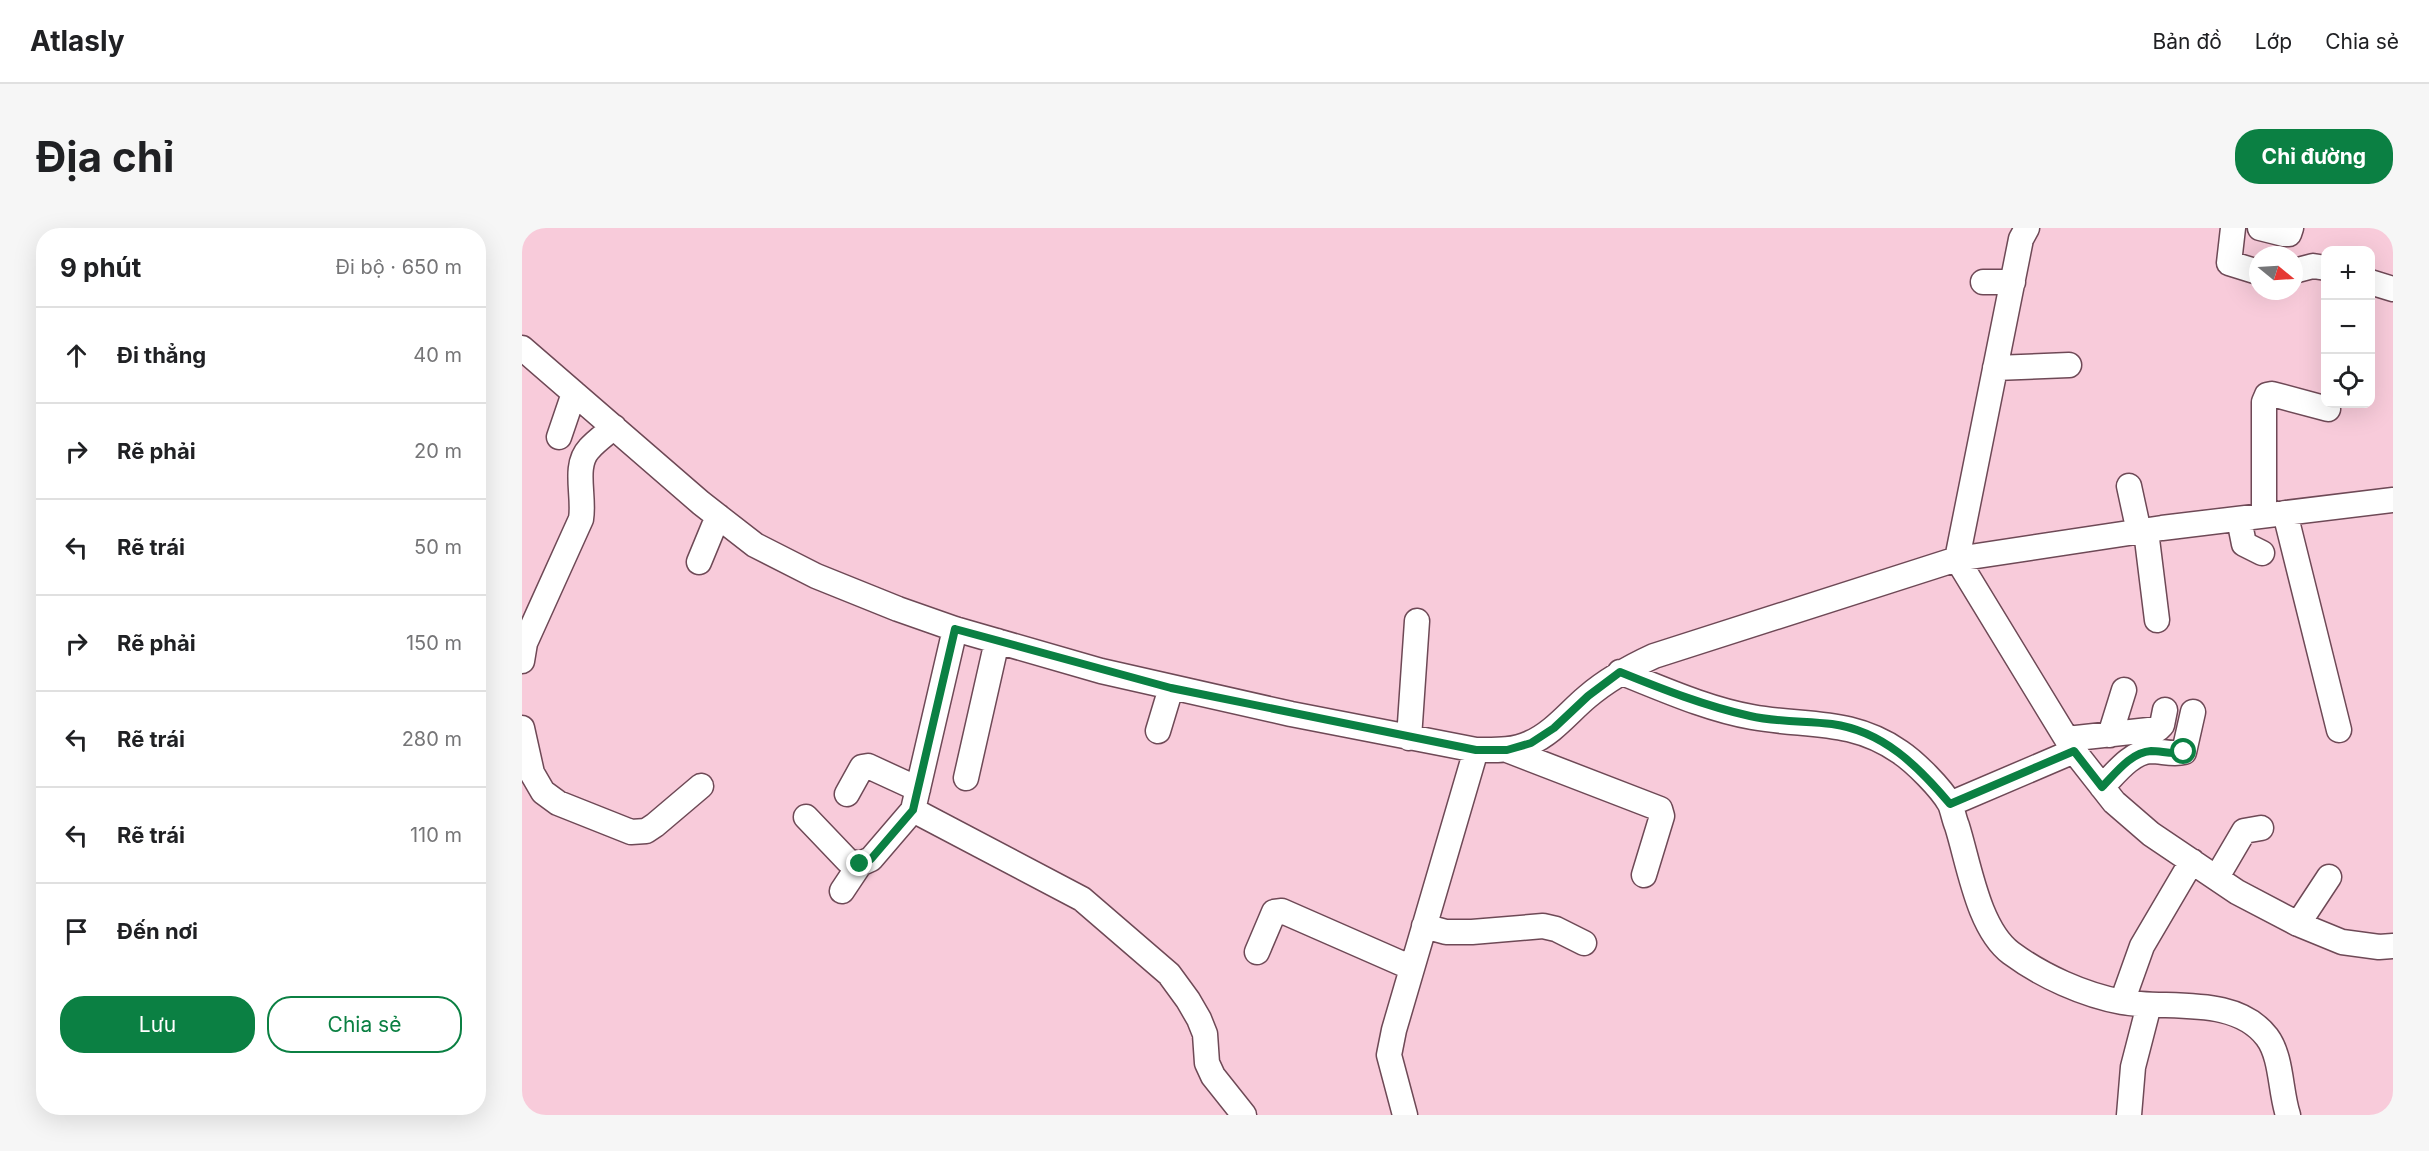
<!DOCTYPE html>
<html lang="vi">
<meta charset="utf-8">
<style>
:root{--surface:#fff;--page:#f6f6f6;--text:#202124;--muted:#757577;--line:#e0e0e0;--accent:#0b8043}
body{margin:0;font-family:Inter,sans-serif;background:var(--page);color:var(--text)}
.controls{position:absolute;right:18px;top:18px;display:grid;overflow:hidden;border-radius:12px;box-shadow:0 6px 24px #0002}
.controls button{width:54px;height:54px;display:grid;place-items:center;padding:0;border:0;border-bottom:2px solid var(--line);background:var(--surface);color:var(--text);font:30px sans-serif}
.compass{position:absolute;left:1727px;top:18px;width:54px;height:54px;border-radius:50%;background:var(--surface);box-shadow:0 6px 24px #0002;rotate:108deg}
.stop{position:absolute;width:18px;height:18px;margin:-14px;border:4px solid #0b8043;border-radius:50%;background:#fff}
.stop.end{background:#0b8043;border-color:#fff;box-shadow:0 2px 6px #0008}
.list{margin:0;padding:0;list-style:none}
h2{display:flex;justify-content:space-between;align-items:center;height:78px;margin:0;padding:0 24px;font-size:26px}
h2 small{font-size:20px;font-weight:400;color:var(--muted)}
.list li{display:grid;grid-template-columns:39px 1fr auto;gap:18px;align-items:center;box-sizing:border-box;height:96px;padding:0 24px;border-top:2px solid var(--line)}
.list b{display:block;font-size:22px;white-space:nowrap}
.list em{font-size:20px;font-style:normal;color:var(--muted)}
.actions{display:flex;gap:12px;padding:18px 24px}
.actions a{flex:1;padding:14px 0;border:2px solid var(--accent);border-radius:24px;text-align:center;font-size:21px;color:var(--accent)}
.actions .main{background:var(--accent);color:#fff}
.icon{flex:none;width:33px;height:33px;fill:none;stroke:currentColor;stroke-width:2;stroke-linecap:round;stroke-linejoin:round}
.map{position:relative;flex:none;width:1871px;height:887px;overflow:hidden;border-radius:24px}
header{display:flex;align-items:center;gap:36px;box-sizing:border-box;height:84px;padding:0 30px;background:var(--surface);border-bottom:2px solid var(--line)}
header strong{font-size:28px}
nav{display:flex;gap:33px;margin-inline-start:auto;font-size:21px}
.intro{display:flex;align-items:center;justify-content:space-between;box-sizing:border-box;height:144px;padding:0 36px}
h1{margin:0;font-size:42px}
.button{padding:15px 27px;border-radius:24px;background:var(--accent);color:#fff;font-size:21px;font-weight:700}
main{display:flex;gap:36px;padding:0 36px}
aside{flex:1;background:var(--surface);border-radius:24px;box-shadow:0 6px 24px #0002}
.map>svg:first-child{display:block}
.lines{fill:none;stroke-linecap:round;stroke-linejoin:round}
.minor-casing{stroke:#6e4956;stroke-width:27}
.minor{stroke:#fff;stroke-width:24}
.route{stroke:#0b8043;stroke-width:8}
</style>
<header>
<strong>Atlasly</strong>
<nav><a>Bản đồ</a><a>Lớp</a><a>Chia sẻ</a></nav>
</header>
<div class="intro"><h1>Địa chỉ</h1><a class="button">Chỉ đường</a></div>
<main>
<aside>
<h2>9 phút<small>Đi bộ · 650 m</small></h2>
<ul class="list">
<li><svg class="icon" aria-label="ahead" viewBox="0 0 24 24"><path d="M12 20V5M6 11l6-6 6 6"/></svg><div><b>Đi thẳng</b></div><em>40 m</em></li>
<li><svg class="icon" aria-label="right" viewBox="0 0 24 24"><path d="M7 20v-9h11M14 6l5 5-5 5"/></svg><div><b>Rẽ phải</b></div><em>20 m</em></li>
<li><svg class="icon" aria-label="left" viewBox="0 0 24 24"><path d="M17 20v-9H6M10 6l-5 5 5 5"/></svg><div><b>Rẽ trái</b></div><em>50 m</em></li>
<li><svg class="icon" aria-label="right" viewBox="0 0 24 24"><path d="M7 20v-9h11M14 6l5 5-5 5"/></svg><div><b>Rẽ phải</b></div><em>150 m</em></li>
<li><svg class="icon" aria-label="left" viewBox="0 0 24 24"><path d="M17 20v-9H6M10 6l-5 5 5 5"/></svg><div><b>Rẽ trái</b></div><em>280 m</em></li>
<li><svg class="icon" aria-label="left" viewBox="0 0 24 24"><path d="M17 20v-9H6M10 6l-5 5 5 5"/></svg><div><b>Rẽ trái</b></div><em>110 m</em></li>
<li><svg class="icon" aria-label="arrive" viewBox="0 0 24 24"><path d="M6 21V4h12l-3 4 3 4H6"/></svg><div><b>Đến nơi</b></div></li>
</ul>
<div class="actions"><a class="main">Lưu</a><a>Chia sẻ</a></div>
</aside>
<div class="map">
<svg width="1871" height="887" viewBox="0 0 1871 887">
<rect width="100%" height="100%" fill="#f8cbda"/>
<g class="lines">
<g class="minor-casing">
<path id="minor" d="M 1505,0 L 1499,11 L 1435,331 L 1552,523 L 1592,574 L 1629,606 L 1715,664 L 1776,696 L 1820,714 L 1857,719 L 1871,718
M 1711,0 L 1707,35 L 1736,44
M 1738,0 L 1762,6 L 1767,6 L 1769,0
M 1772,43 L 1791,38 L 1804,40
M 1461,54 L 1491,54
M 1848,54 L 1871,61
M 0,120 L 179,275 L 233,317 L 294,348 L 376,381 L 433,401 L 579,443 L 769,486 L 954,522 C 973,522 991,523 1008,515 C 1031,505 1047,484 1065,469 C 1086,451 1108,439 1132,428 L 1435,331 L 1640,300 L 1871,272
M 1473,140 L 1547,137
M 37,209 L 52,165
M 1607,258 L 1617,304
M 1763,285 L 1817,502
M 1742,287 L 1742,174 L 1745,167 L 1750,166 L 1806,181
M 1717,291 L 1722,316 L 1740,325
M 1624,303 L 1635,392
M 177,334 L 196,288
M 0,433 L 3,415 L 59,291 C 63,269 51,238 67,221 C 74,213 84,206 92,199
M 1098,444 C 1141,461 1185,481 1230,489 C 1284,499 1329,490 1378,524 C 1393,534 1419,560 1428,576 C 1431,583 1432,591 1435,598 C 1447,636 1456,700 1489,725 C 1520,748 1562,767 1600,774 C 1646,782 1713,767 1745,809 C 1760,829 1758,863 1766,887
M 0,500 L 10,545 L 21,564 L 36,575 L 109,604 L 124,603 L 133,597 L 179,558
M 636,503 L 649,460
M 1588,507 L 1602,462
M 887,510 L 895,393
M 1545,511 L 1636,501 L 1640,497 L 1643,482
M 985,522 L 1138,581 L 1140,588 L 1122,647
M 444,550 L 475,413
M 1580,559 C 1593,546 1609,524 1629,523 C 1640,523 1651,527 1662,524 L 1671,484
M 325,566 L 340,539 L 346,538 L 396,561
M 1428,576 L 1552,523
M 391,582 L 560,671 L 647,746 L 666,772 L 677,791 L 683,806 L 685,835 L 691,848 L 722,887
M 284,589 L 326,633 L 338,636 L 349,631 L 391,582 L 433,401
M 1695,649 L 1722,603 L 1739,600
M 320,663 L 338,636
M 1776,696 L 1807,649
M 902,698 L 924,704 L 950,704 L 1021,698 L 1034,701 L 1062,715
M 735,724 L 752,684 L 760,683 L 890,740
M 1600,774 L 1620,718 L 1670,633
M 883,887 L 867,827 L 872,802 L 954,522
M 1607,887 L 1611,839 L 1627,777"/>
</g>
<use href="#minor" class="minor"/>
</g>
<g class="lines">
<path class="route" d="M 338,636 L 349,631 L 391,582 L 433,401 L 649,460 L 954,522 L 985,522 L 1009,515 L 1032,500 L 1066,468 L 1098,444 C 1140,461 1183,478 1228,488 C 1254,494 1283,493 1310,496 C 1361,503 1396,538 1428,576 L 1552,523 L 1580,559 C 1593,546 1609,524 1629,523 C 1640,523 1651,527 1662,524"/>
</g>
</svg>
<div class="controls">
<button>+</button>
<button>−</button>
<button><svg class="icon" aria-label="locate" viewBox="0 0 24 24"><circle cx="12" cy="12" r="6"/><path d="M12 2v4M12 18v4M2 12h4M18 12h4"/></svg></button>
</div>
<svg class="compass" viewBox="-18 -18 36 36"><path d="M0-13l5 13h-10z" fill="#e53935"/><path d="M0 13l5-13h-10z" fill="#757577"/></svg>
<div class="stop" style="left:1662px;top:524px"></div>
<div class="stop end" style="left:338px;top:636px"></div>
</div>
</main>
